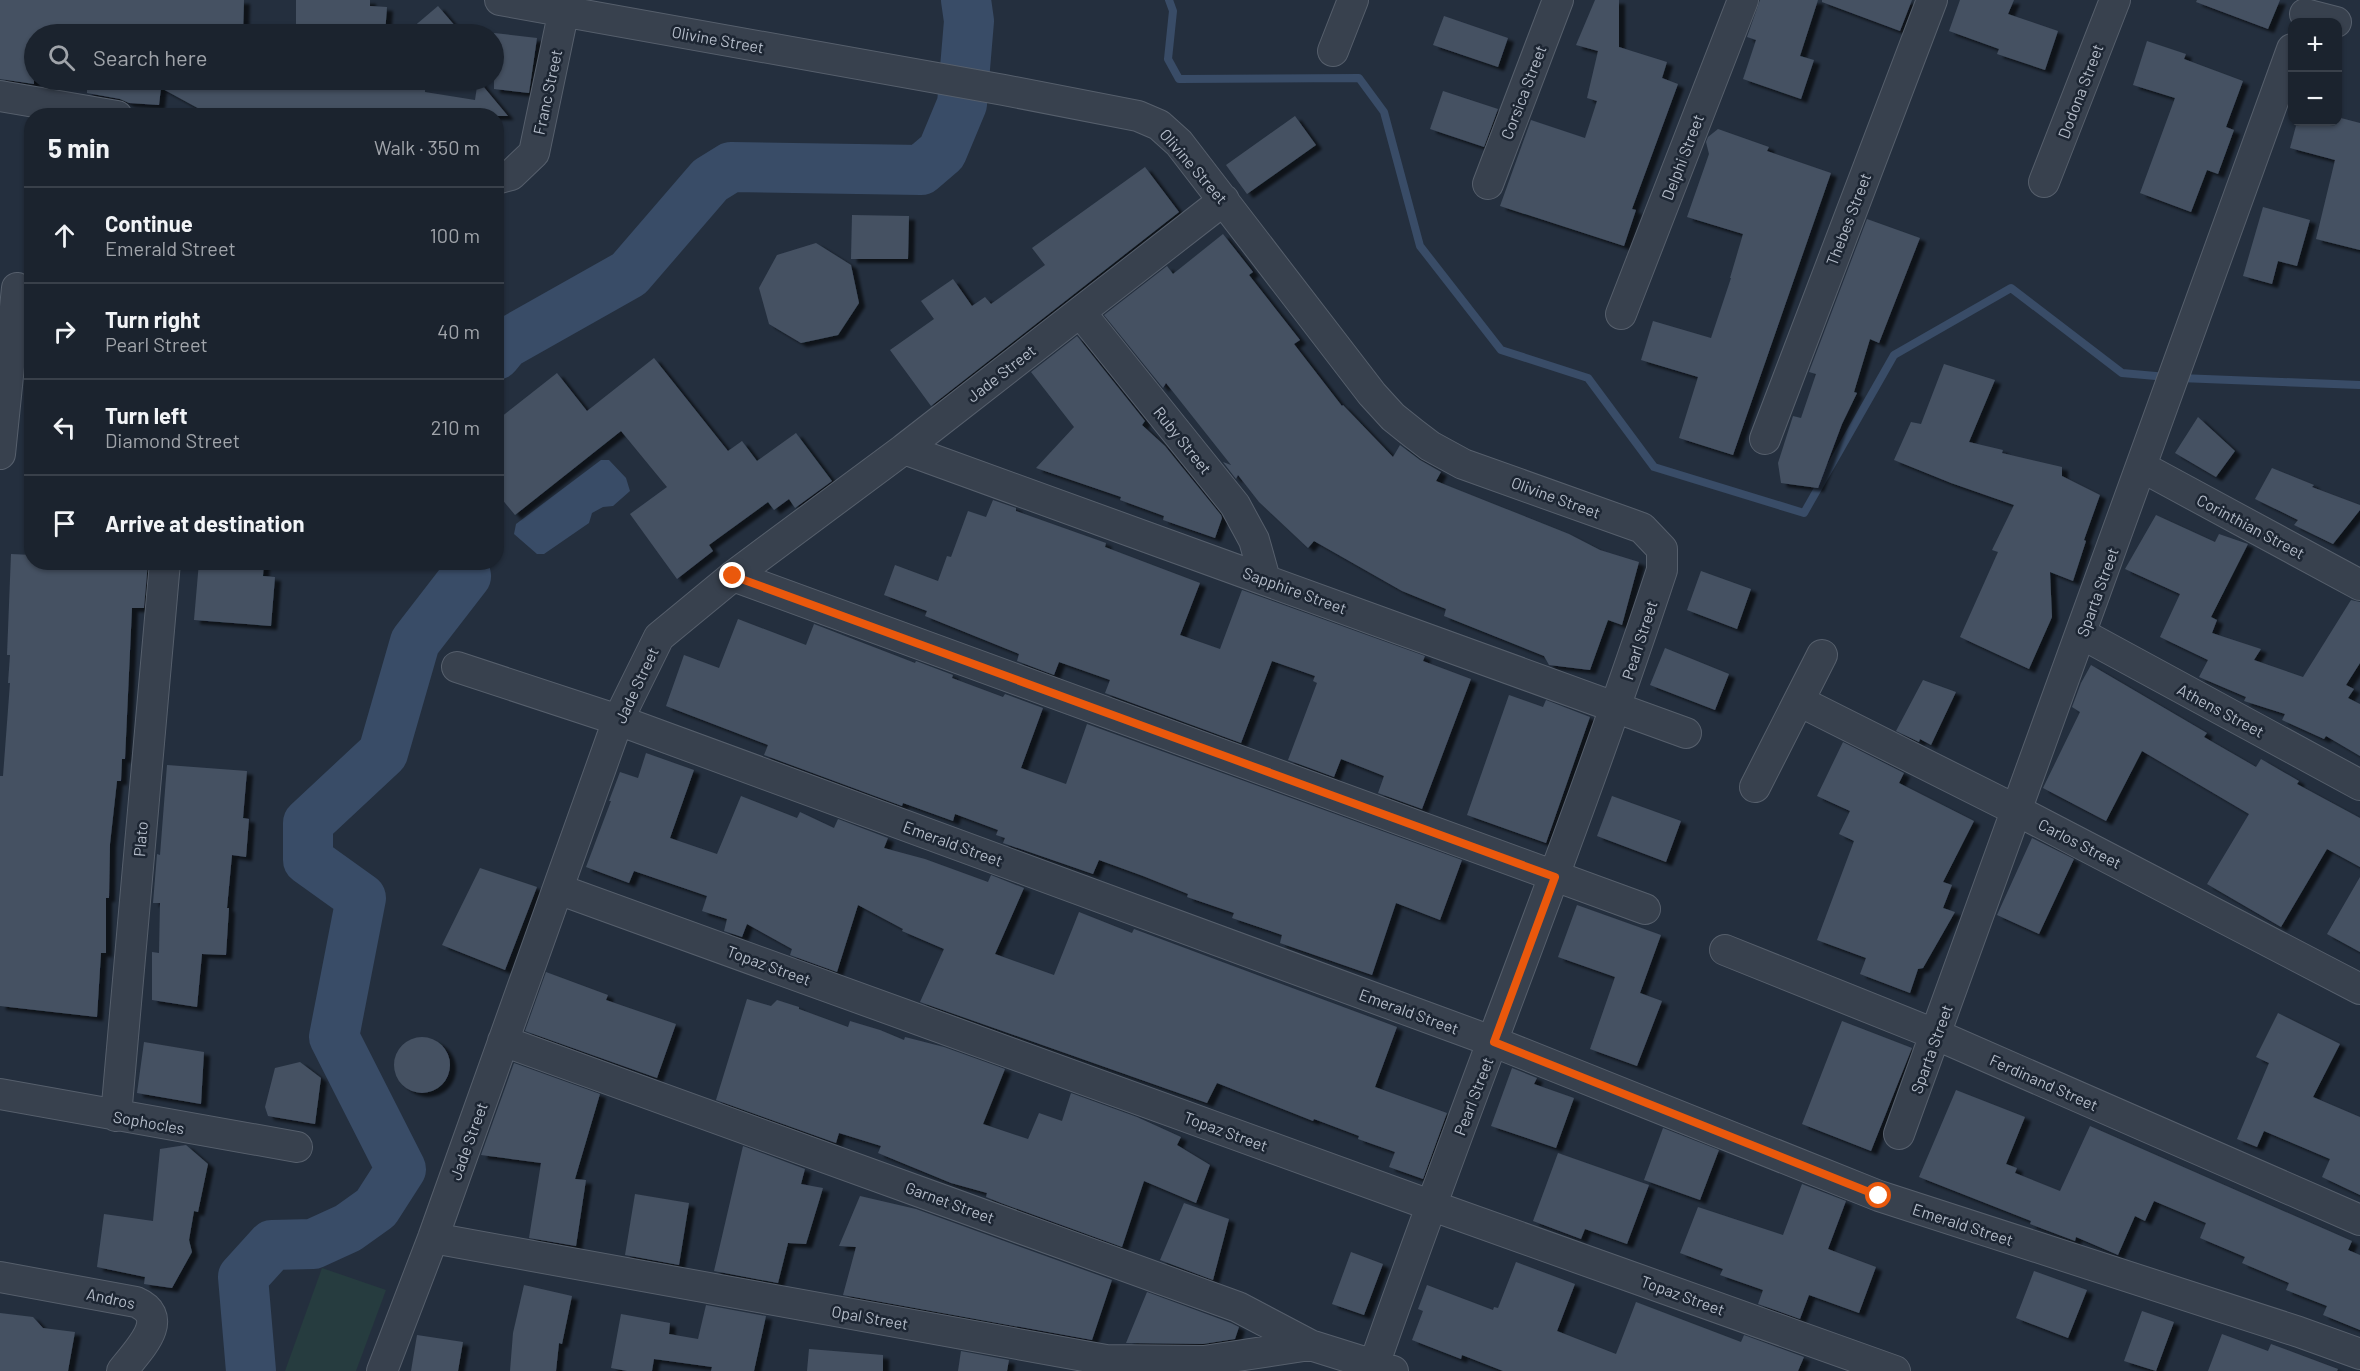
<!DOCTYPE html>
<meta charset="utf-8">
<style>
:root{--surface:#1b232e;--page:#282f3a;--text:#f1f3f6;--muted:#a0a4aa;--line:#39404a}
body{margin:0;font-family:Barlow,sans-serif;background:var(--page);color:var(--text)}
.controls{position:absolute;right:18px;top:18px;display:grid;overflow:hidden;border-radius:12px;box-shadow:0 2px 4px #0004}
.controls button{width:54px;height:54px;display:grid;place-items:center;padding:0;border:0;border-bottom:2px solid var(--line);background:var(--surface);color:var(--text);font:30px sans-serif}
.stop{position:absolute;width:18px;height:18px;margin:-14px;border:4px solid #ea580c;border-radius:50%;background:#fff}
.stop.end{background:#ea580c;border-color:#fff;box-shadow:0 2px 6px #0008}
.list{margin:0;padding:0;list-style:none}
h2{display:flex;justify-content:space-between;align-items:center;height:78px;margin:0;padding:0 24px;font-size:26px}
h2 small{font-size:20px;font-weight:400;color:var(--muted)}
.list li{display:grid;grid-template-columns:39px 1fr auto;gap:18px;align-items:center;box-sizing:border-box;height:96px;padding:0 24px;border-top:2px solid var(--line)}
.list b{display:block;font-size:22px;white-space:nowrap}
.list p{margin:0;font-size:20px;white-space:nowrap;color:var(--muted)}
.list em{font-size:20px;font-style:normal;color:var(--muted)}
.icon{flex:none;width:33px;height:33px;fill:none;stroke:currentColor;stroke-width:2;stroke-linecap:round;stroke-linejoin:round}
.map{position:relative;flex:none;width:2360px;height:1371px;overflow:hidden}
.search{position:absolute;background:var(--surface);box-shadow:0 2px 4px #0004;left:24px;top:24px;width:480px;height:66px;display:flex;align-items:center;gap:15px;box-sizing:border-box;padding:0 21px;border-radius:33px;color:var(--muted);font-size:22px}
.panel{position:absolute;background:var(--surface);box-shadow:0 2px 4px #0004;left:24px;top:108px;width:480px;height:462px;border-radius:24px}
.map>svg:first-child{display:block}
.green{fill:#263c3f}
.water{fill:#394c67}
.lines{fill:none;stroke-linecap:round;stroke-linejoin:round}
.stream{stroke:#394c67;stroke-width:8}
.river{stroke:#394c67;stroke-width:50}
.building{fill:#455162;filter:url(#shadow)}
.minor-casing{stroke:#565f6c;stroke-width:32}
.minor{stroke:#38414e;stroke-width:30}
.route{stroke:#ea580c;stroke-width:8}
.labels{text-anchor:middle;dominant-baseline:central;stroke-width:5;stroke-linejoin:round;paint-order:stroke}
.street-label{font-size:16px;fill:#b4bcc9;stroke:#1d2633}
</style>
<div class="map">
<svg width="2360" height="1371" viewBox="0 0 2360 1371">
<defs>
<filter id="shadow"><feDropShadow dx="6" dy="4" stdDeviation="1.5" flood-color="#0009"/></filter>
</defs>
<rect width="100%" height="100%" fill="#242f3e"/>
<path class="green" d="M 322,1268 L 386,1290 L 356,1371 L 285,1371 Z"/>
<path class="water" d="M 601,460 L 609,460 L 626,478 L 630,491 L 613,506 L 603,507 L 592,513 L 589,523 L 544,554 L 537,554 L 514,534 L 516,524 Z"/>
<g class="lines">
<path class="stream" d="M 1169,0 L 1173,11 L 1168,59 L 1179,79 L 1359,78 L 1384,112 L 1420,246 L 1501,350 L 1588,378 L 1654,467 L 1804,513 L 1894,355 L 2011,288 L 2122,373 L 2167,377
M 2180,378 L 2360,385"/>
<path class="river" d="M 496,355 L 505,344 L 629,274 L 710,180 L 731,167 L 921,170 L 942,152 L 962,104 L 969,21 L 966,0
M 251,1371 L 243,1277 L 272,1245 L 313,1244 L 348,1228 L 376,1208 L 401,1169 L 334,1037 L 361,898 L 308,860 L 308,823 L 383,753 L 415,642 L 466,576 L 463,562"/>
</g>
<path class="building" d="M 0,0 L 244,0 L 243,34 L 34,34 L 34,84 L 0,79 Z
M 296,0 L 370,0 L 370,6 L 387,7 L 385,34 L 340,31 L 340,34 L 296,34 Z
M 1595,0 L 1619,0 L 1619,47 L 1667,62 L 1662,78 L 1678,84 L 1632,209 L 1636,210 L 1624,246 L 1500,206 L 1531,120 L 1585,138 L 1597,101 L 1587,98 L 1598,51 L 1576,45 Z
M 1760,0 L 1818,0 L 1800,56 L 1814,60 L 1801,99 L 1743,79 L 1756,40 L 1747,37 Z
M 1822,0 L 1912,0 L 1900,31 L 1822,2 Z
M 1960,0 L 2014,0 L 2008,14 L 2058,31 L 2045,70 L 1997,54 L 1999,49 L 1949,31 Z
M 2197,0 L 2280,0 L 2268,29 L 2196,2 Z
M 438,6 L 462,34 L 405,34 Z
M 1444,16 L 1508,38 L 1498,67 L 1433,45 Z
M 494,33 L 537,38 L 529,93 L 494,89 Z
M 2147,41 L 2186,54 L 2184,59 L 2243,81 L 2226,127 L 2234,130 L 2218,174 L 2207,170 L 2191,212 L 2140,193 L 2175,98 L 2133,85 Z
M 87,80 L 368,80 L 380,81 L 380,87 L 425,90 L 425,92 L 475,100 L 478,80 L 508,116 L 240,116 L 205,112 L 161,88 L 159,105 L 129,103 L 120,99 L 87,93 Z
M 1443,91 L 1498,109 L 1484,147 L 1430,129 Z
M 1295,116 L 1316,145 L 1247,194 L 1226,165 Z
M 2337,117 L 2360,123 L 2360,250 L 2316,239 L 2335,160 L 2290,148 L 2297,122 L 2337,122 Z
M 1718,129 L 1769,147 L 1767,151 L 1831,173 L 1733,455 L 1679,438 L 1698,377 L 1641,360 L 1653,321 L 1711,338 L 1731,278 L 1730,278 L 1743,234 L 1687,217 L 1709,154 L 1706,142 L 1708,137 Z
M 1145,167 L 1179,212 L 931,406 L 890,350 L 934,319 L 921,301 L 953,279 L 972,306 L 985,297 L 991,304 L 1045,265 L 1032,248 Z
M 2263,207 L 2310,220 L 2297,266 L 2278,261 L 2272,284 L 2243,276 Z
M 852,215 L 909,216 L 908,259 L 851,259 Z
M 1867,219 L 1920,238 L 1879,343 L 1870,339 L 1854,392 L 1857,393 L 1842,424 L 1818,488 L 1781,483 L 1778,463 L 1793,416 L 1801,418 L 1816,374 L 1809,372 Z
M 1223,234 L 1253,272 L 1249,275 L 1300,340 L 1294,344 L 1342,406 L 1343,405 L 1393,457 L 1400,445 L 1420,460 L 1441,472 L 1436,481 L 1569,534 L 1600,550 L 1639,562 L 1622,625 L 1608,620 L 1590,670 L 1549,665 L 1544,656 L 1444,616 L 1446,609 L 1402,591 L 1314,541 L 1308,548 L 1259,502 L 1238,475 L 1236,479 L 1223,462 L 1231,465 L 1166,383 L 1163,388 L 1104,315 L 1167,266 L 1173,274 Z
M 816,243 L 851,265 L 859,303 L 838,335 L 801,343 L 769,324 L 759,288 L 777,255 Z
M 1077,336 L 1145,421 L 1142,425 L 1165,446 L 1221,515 L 1222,518 L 1215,538 L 1163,520 L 1164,516 L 1120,500 L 1121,497 L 1036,468 L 1074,427 L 1031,372 Z
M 654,358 L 728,451 L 742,441 L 757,461 L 796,433 L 832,481 L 795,508 L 789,499 L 774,510 L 768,502 L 709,545 L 713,551 L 677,579 L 630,514 L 667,487 L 621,431 L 515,515 L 496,492 L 496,421 L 557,373 L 587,411 Z
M 1944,364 L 1995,380 L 1969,442 L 2003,450 L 2002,453 L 2062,467 L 2062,476 L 2100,495 L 2084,540 L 2086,541 L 2073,581 L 2050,572 L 2052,617 L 2029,669 L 1960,637 L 1998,552 L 1992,550 L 2014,505 L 1951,483 L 1894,460 L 1911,422 L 1921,424 Z
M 2198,417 L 2235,451 L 2216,477 L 2175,453 Z
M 2272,468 L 2314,485 L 2312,487 L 2360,505 L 2360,510 L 2333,544 L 2294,525 L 2298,520 L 2255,499 Z
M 993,500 L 1016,508 L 1016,511 L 1106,543 L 1105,547 L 1200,583 L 1180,635 L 1220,649 L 1242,590 L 1425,656 L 1423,661 L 1471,679 L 1422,809 L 1378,793 L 1384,776 L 1341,759 L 1334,777 L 1288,760 L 1317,683 L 1313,681 L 1315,676 L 1272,661 L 1241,743 L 1105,693 L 1110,680 L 1059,662 L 1054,675 L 1017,661 L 1019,654 L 925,616 L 927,611 L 884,595 L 895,565 L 938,581 L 947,556 L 951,557 L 968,511 L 986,517 Z
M 2156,515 L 2215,542 L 2219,534 L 2248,544 L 2211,617 L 2217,620 L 2212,633 L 2261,649 L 2254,660 L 2303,677 L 2351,600 L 2360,602 L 2360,663 L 2346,685 L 2354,689 L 2348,698 L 2360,704 L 2360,756 L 2326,736 L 2324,739 L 2282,720 L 2285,714 L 2244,701 L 2246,697 L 2199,677 L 2208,660 L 2160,637 L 2180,594 L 2125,569 Z
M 11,554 L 32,555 L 32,562 L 148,562 L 144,608 L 132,608 L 125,759 L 122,759 L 121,781 L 117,781 L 110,844 L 109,898 L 106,898 L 106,953 L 101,953 L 97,1017 L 0,1006 L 0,776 L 3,776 L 10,683 L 8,683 L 10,655 L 7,655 Z
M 199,562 L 264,562 L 263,576 L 275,577 L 271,626 L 194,620 Z
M 1701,571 L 1751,589 L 1737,629 L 1687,610 Z
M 738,619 L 806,645 L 814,624 L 915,663 L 916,661 L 953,675 L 952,678 L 1003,697 L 1005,694 L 1043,708 L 1021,768 L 1066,784 L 1087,724 L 1462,860 L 1440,920 L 1396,903 L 1372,975 L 1280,943 L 1282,935 L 1232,918 L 1234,913 L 1187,897 L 1188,894 L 1143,876 L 1099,860 L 1093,874 L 1003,843 L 1005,838 L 996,835 L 998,830 L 955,814 L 953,821 L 903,803 L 902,806 L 764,755 L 768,745 L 666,706 L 684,655 L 719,668 Z
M 1665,648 L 1729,674 L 1715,710 L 1650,685 Z
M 2091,665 L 2207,733 L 2204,737 L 2256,767 L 2261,759 L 2299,781 L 2297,784 L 2360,818 L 2360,867 L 2327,849 L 2281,927 L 2207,884 L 2249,814 L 2142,751 L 2106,821 L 2043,788 L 2080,712 L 2072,707 L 2081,683 Z
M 1923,680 L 1956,692 L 1931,745 L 1920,739 L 1919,742 L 1896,731 Z
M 1509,695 L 1543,707 L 1546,700 L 1590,717 L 1546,843 L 1467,815 Z
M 1843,742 L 1904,773 L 1899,783 L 1974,821 L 1943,882 L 1952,885 L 1943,908 L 1955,912 L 1923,968 L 1918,969 L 1910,993 L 1860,974 L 1866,958 L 1817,940 L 1854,841 L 1839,834 L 1850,811 L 1817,796 Z
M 646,753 L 694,770 L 670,838 L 717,854 L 741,796 L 797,818 L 800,812 L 834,828 L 838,819 L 888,838 L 884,848 L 925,859 L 988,882 L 991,875 L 1024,888 L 995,954 L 1054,975 L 1079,912 L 1132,933 L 1134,929 L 1397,1027 L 1375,1087 L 1447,1113 L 1423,1179 L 1389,1167 L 1395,1152 L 1358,1139 L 1359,1136 L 1314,1119 L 1313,1121 L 1217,1083 L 1207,1103 L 920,1002 L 944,949 L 902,931 L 903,929 L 858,905 L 837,972 L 790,955 L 792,949 L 747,924 L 742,937 L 724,931 L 727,919 L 702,911 L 707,896 L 634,871 L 629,883 L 586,867 L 611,801 L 609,801 L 620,772 L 638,778 Z
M 167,765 L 247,771 L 243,818 L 249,819 L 246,857 L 232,855 L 227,908 L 229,908 L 226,955 L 202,954 L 197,1007 L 152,1000 L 152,952 L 159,953 L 160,903 L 153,903 L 157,854 L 160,855 Z
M 1612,796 L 1681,821 L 1666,862 L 1597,836 Z
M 2032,838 L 2074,859 L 2039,934 L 1997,915 Z
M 480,868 L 537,887 L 505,970 L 442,945 Z
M 2360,877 L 2360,952 L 2327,934 Z
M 1577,905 L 1661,935 L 1640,993 L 1662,1001 L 1637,1066 L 1590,1049 L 1615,977 L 1558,957 Z
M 546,972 L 608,995 L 606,1000 L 676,1024 L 657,1078 L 525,1031 Z
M 747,999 L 771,1006 L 777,1000 L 799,1007 L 799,1009 L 848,1027 L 850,1021 L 880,1030 L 904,1040 L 905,1037 L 944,1047 L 1005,1069 L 983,1124 L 1028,1139 L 1039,1113 L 1062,1121 L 1071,1093 L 1137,1117 L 1181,1137 L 1177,1145 L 1210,1165 L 1196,1203 L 1144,1181 L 1122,1247 L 1001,1203 L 986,1197 L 987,1193 L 951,1183 L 878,1153 L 881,1146 L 839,1133 L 836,1143 L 716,1100 Z
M 2278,1013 L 2340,1044 L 2313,1097 L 2360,1117 L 2360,1195 L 2322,1177 L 2330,1159 L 2264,1131 L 2257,1147 L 2237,1139 L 2269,1063 L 2256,1057 Z
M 1842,1021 L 1912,1048 L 1871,1151 L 1802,1124 Z
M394 1065a28 28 0 1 1 56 0a28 28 0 1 1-56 0Z
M 144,1042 L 204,1052 L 201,1104 L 137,1093 Z
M 300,1062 L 321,1078 L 315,1124 L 268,1116 L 265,1107 L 275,1068 Z
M 514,1063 L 600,1094 L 575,1179 L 586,1180 L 576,1246 L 529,1238 L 541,1163 L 481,1155 Z
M 1512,1068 L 1537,1078 L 1534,1084 L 1574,1098 L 1556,1148 L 1491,1126 Z
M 1956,1090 L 2025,1117 L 2006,1164 L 2017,1168 L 2015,1173 L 2060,1191 L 2090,1126 L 2352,1241 L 2348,1250 L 2360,1255 L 2360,1330 L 2323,1315 L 2327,1306 L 2286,1290 L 2289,1283 L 2242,1263 L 2245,1257 L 2200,1238 L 2206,1223 L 2154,1201 L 2145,1221 L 2135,1216 L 2118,1255 L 2076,1237 L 2075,1241 L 2030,1224 L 2031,1221 L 1919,1177 Z
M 1663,1128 L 1719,1150 L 1700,1200 L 1644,1180 Z
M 186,1145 L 208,1164 L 198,1212 L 194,1211 L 189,1240 L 192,1252 L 172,1288 L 144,1284 L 145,1277 L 97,1267 L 104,1214 L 153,1221 L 160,1149 Z
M 743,1146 L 805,1169 L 801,1184 L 823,1188 L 806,1244 L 788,1243 L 778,1283 L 714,1271 Z
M 1558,1153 L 1649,1185 L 1627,1244 L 1585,1229 L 1581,1239 L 1533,1221 Z
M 1802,1184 L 1846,1201 L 1828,1249 L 1876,1267 L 1859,1313 L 1809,1295 L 1800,1319 L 1758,1304 L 1763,1290 L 1720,1275 L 1723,1269 L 1680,1253 L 1698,1207 L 1783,1235 Z
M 635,1194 L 689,1203 L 679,1265 L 625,1255 Z
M 860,1196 L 916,1209 L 1112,1280 L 1092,1340 L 843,1295 L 856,1247 L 839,1246 Z
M 1184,1203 L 1229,1219 L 1213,1280 L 1160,1260 Z
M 1351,1252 L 1383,1264 L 1364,1315 L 1332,1304 Z
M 1516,1262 L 1575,1284 L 1557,1331 L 1616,1354 L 1636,1302 L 1741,1342 L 1744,1335 L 1804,1357 L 1798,1371 L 1503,1371 L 1462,1355 L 1461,1359 L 1412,1340 L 1423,1311 L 1418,1309 L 1427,1285 L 1493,1310 L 1494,1307 L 1498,1308 Z
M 2034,1271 L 2087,1290 L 2068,1338 L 2016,1318 Z
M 524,1285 L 572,1296 L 562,1344 L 559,1343 L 556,1371 L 510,1371 L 513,1333 Z
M 1147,1292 L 1231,1323 L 1239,1327 L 1235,1339 L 1203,1344 L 1126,1343 Z
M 706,1305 L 766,1316 L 754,1371 L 711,1371 L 712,1367 L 654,1359 L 652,1371 L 627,1371 L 611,1368 L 621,1314 L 670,1323 L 669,1334 L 698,1339 Z
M 2142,1311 L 2174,1322 L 2156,1371 L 2124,1361 Z
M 0,1313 L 33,1317 L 43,1328 L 75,1332 L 68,1371 L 0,1371 Z
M 2222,1334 L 2268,1351 L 2271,1344 L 2338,1369 L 2337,1371 L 2208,1371 Z
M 417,1335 L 463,1342 L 458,1371 L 411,1371 Z
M 809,1349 L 883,1355 L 883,1371 L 807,1371 Z
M 961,1351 L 1009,1360 L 1007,1371 L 958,1371 Z"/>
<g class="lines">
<g class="minor-casing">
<path id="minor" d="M 500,0 L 1004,90 L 1138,116 L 1159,125 L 1179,143 L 1372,394 L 1393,417 L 1413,433 L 1430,446 L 1463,464 L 1642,528 L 1662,549 L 1662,570 C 1573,840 1465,1103 1372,1371
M 2305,14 L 2336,22
M 1333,51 L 1353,0
M 0,96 L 117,116
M 496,179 L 511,175 L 534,153 L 566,0
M 2044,182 L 2115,0
M 1488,184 L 1558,0
M 1080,312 L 1235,505 L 1254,540 L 1265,579
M 1621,314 L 1743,0
M 1765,439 L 1932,0
M 904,449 L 1686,733
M 0,454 L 17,288
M 2142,467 L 2360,585
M 733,576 L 1645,909
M 2082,634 L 2360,785
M 457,667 L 618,720 L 1494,1042 L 1879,1196 L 2299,1332 L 2360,1354
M 1799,701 L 2016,810 L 2360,989
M 1755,787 L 1822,655
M 558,889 L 1430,1205 L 1895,1371
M 1725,950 L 1937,1035 L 2360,1220
M 503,1041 L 1238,1307 L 1310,1345 L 1393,1371
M 0,1094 L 297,1147
M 116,1116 L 165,562
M 1899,1134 L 2292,49
M 433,1238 L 1106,1360 L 1204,1361 L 1310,1345
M 0,1277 L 136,1302 C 173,1318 137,1351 122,1371
M 382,1371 L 433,1238 L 618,720 L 659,637 L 733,576 L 904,449 L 1224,200"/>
</g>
<use href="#minor" class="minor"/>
</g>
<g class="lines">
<path class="route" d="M 733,576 L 1555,877 L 1494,1042 L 1879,1196"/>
</g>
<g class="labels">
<g class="street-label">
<text transform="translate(718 39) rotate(10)">Olivine Street</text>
<text transform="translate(2080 91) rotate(-69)">Dodona Street</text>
<text transform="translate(547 92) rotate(-78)">Franc Street</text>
<text transform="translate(1523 92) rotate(-69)">Corsica Street</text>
<text transform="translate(1682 157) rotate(-69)">Delphi Street</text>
<text transform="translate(1194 166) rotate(49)">Olivine Street</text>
<text transform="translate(1848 219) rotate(-69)">Thebes Street</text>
<text transform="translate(1001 373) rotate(-38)">Jade Street</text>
<text transform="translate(1183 440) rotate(51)">Ruby Street</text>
<text transform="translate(1556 497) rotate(20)">Olivine Street</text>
<text transform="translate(2251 526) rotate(28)">Corinthian Street</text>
<text transform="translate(1295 590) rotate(20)">Sapphire Street</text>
<text transform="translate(2097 592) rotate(-70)">Sparta Street</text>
<text transform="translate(1639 640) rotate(-72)">Pearl Street</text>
<text transform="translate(636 685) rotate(-65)">Jade Street</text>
<text transform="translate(2221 710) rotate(28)">Athens Street</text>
<text transform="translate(140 839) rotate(-85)">Plato</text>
<text transform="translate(953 843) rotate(20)">Emerald Street</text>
<text transform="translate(2080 843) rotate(27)">Carlos Street</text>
<text transform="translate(769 965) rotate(20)">Topaz Street</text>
<text transform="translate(1409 1011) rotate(20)">Emerald Street</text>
<text transform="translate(1931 1049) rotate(-70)">Sparta Street</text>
<text transform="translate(2044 1082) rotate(24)">Ferdinand Street</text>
<text transform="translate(1473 1096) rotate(-69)">Pearl Street</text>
<text transform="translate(149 1122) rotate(10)">Sophocles</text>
<text transform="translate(1226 1131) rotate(20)">Topaz Street</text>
<text transform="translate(468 1141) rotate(-70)">Jade Street</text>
<text transform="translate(950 1202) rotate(20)">Garnet Street</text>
<text transform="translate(1963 1224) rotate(18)">Emerald Street</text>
<text transform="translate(1683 1295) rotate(20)">Topaz Street</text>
<text transform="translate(111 1298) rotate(12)">Andros</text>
<text transform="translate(870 1317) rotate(10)">Opal Street</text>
</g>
</g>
</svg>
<div class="controls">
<button>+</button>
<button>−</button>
</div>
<div class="stop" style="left:1879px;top:1196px"></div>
<div class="stop end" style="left:733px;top:576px"></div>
<div class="search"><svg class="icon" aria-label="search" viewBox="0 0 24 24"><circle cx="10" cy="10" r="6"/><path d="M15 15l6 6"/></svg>Search here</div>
<section class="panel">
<h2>5 min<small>Walk · 350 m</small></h2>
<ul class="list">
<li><svg class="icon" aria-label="ahead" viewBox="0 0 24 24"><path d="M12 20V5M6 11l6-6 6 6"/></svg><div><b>Continue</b><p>Emerald Street</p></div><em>100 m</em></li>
<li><svg class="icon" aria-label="right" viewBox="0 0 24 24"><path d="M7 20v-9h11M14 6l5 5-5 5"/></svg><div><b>Turn right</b><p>Pearl Street</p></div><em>40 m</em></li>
<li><svg class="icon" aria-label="left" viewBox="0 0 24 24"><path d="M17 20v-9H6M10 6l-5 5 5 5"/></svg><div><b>Turn left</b><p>Diamond Street</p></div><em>210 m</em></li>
<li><svg class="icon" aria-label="arrive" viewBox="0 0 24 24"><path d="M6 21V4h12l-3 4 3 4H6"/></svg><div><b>Arrive at destination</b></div></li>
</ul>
</section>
</div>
